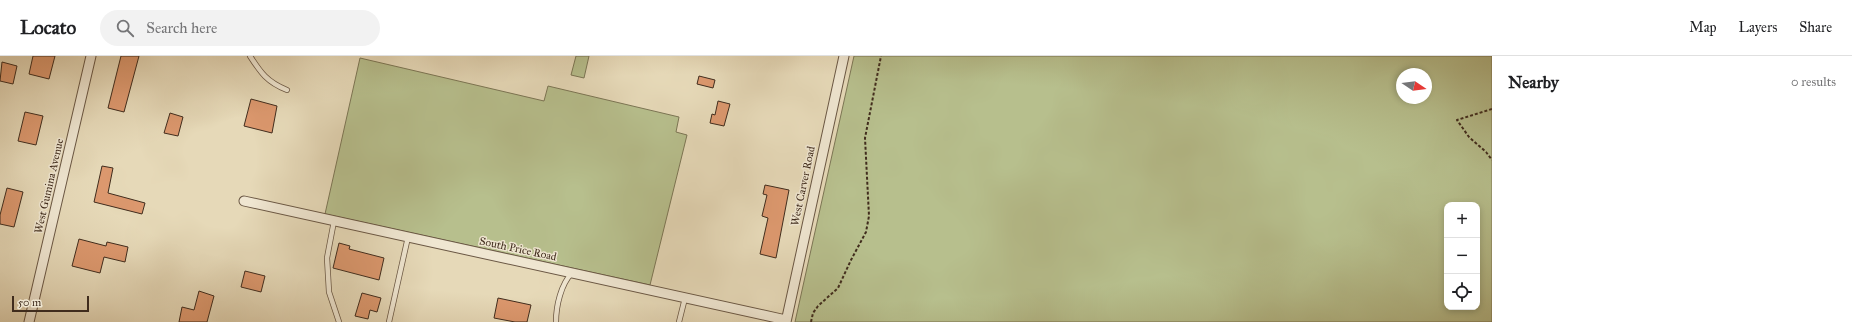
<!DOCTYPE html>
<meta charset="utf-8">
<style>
:root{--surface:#fff;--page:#f2f2f2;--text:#202124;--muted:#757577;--line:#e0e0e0}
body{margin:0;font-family:"IM FELL Great Primer",serif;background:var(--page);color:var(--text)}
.controls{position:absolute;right:12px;bottom:12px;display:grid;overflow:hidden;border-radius:8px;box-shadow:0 2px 6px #0003}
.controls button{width:36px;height:36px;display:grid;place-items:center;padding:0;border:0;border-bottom:1px solid var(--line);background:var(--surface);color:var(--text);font:20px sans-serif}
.compass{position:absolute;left:1396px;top:12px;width:36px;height:36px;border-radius:50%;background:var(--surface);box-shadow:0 2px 6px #0003;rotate:103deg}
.scale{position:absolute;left:12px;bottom:10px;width:77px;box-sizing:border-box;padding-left:4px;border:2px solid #402c1d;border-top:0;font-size:11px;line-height:14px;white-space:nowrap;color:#402c1d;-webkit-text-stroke:3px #efe6d1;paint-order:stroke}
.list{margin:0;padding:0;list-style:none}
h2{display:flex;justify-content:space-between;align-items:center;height:52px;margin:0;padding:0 16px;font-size:17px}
h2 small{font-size:13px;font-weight:400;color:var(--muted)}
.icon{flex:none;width:22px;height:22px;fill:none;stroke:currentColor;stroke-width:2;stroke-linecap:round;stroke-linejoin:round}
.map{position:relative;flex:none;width:1492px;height:266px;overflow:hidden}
header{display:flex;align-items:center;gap:24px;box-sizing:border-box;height:56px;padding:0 20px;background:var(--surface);border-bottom:1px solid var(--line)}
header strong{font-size:19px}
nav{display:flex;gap:22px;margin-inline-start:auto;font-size:14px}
.search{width:280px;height:36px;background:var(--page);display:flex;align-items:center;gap:10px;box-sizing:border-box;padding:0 14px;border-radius:22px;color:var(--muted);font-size:15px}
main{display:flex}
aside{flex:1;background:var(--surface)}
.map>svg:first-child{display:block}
.green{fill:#b7bf8d;stroke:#7c7655;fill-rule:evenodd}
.building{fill:#dc986e;stroke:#402c1d}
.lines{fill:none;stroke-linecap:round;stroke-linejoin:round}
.service-casing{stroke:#6a5744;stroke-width:6}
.minor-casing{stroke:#6a5744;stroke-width:11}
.path{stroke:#402c1d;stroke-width:2;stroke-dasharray:3 2;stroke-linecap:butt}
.service{stroke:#efe6d1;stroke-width:4.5}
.minor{stroke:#efe6d1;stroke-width:9}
.labels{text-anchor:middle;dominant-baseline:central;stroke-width:3;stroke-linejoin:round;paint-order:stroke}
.street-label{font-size:11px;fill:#402c1d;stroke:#efe6d1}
</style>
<header>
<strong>Locato</strong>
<div class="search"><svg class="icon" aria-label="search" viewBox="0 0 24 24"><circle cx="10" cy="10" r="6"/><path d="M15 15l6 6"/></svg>Search here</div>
<nav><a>Map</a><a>Layers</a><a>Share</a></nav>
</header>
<main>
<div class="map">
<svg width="1492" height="266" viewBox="0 0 1492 266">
<rect width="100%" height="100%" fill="#e6d9b8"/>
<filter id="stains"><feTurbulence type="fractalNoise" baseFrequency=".005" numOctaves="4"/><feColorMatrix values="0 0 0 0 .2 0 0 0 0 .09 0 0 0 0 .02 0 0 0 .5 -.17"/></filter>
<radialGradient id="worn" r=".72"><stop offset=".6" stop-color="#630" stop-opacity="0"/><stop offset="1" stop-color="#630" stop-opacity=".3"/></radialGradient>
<path class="green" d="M 576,0 L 589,0 L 584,22 L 571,19 Z
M 854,0 L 1492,0 L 1492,266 L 795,266 ZM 1402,18 L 1426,18 L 1426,42 L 1402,42 ZM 1447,149 L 1477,149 L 1477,251 L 1447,251 Z
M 360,2 L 544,45 L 548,30 L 679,61 L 676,76 L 687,79 L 650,229 L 325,158 Z"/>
<path class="building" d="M 33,0 L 55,0 L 49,23 L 29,18 Z
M 121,0 L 139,0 L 124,56 L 108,52 Z
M 2,6 L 17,10 L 13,28 L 0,25 Z
M 699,20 L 715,24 L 713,32 L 697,28 Z
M 251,43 L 277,50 L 272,77 L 244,70 Z
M 718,45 L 730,48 L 724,70 L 710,67 L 712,58 L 715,59 Z
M 25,56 L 43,60 L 36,89 L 18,85 Z
M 170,57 L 183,61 L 178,80 L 164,77 Z
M 102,110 L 113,112 L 108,137 L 145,147 L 142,158 L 94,146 Z
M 765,129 L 789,134 L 776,202 L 760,198 L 768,162 L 762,160 L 767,139 L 763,138 Z
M 7,132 L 23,136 L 14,171 L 0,168 L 0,159 Z
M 79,183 L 106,190 L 107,186 L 128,191 L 125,206 L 104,201 L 100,217 L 72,210 Z
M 339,187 L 350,190 L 349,193 L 384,202 L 379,224 L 333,212 Z
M 245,215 L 265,220 L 261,236 L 241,231 Z
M 199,235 L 214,240 L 207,266 L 179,266 L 182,251 L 194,254 Z
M 362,237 L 381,242 L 377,256 L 370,254 L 368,263 L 355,260 Z
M 498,242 L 531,249 L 527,266 L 515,266 L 494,262 Z"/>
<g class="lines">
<g class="service-casing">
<path id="service" d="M 250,0 C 261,17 267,26 287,34
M 334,165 L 327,202 L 329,236 L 339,266
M 389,266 L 408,181
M 556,266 C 556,250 561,228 572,217
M 679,266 L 685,242"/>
</g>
<g class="minor-casing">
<path id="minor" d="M 244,145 L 786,264
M 29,266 L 91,0
M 786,266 L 844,0"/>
</g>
<path class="path" d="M 1492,53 L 1457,64 L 1469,81 L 1486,96 L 1492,104
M 811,266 L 813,257 L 818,250 L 838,232 L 851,204 L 866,176 L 869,160 L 865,82 L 881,0"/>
<use href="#service" class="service"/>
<use href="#minor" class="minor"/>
</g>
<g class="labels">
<g class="street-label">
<text transform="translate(49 130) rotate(-77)">West Gumina Avenue</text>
<text transform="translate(803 130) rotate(-78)">West Carver Road</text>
<text transform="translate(518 193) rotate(12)">South Price Road</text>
</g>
</g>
<rect width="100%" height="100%" filter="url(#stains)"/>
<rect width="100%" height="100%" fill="url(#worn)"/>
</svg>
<div class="controls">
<button>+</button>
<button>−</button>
<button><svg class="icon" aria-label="locate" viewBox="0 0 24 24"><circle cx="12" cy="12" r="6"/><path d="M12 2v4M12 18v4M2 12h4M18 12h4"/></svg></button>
</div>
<svg class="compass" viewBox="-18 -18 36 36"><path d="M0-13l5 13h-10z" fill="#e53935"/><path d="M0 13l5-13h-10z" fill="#757577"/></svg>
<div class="scale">50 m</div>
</div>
<aside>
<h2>Nearby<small>0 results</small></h2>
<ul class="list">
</ul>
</aside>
</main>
